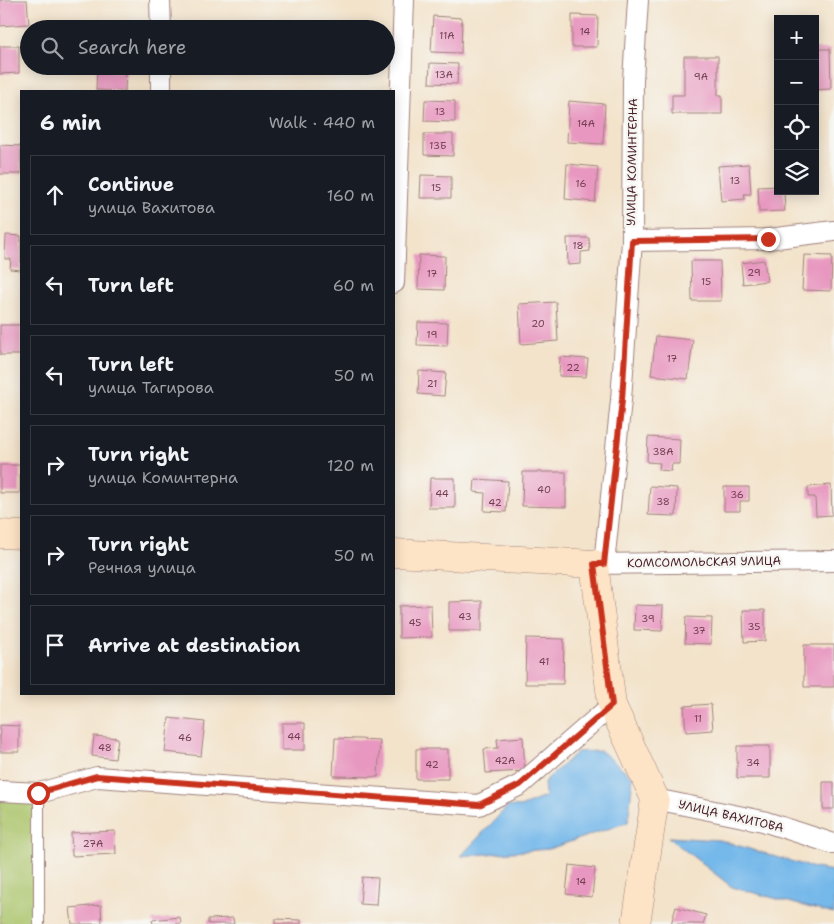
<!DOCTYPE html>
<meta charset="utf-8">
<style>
:root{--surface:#171b24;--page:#20242c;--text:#f1f3f6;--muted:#9ea1a6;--line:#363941}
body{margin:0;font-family:"Shantell Sans",sans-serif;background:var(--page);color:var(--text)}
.controls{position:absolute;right:15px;top:15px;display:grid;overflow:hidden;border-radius:0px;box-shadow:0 2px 12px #0003}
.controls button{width:45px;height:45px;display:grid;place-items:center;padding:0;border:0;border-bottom:1px solid var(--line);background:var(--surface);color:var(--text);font:25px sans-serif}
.stop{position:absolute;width:15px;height:15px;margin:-11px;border:4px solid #c8321e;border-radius:50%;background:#fff}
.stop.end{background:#c8321e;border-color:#fff;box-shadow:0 1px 5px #0008}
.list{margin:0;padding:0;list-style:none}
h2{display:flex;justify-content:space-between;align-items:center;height:65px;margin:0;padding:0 20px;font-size:21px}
h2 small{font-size:16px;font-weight:400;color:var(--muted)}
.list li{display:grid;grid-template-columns:32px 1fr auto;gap:15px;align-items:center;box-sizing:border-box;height:80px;margin:0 10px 10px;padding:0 10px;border:1px solid var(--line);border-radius:0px}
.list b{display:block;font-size:19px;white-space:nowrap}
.list p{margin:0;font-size:16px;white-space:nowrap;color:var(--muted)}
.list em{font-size:16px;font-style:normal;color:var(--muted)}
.icon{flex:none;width:28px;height:28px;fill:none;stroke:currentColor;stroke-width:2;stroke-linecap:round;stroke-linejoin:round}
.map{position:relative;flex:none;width:834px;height:924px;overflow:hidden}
.search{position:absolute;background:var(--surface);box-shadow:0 2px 12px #0003;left:20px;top:20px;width:375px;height:55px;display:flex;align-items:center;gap:12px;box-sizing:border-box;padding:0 18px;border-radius:28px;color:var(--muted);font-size:19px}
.panel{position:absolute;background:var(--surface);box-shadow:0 2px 12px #0003;left:20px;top:90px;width:375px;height:605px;border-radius:0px}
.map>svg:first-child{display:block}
.green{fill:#abc46a;stroke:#7a724a}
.water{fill:#75b8ea;stroke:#606c8a}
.building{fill:#e898c0}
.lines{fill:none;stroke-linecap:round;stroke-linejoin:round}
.lane-casing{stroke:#9e817b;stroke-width:12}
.street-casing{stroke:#9e817b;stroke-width:22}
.secondary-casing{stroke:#9e817b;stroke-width:29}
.lane{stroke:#fff;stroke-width:10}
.street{stroke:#fff;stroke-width:20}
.secondary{stroke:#fee4c6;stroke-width:28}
.route{stroke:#c8321e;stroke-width:6}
.labels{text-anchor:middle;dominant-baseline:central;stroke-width:5;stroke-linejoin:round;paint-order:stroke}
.number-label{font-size:10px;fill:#723d50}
.street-label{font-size:12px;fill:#4a1f2b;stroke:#f6f6f2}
</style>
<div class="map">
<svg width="834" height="924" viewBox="0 0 834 924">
<rect width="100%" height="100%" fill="#f6f6f2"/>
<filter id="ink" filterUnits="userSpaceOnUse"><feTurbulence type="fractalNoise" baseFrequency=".02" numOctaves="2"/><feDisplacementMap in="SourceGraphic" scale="10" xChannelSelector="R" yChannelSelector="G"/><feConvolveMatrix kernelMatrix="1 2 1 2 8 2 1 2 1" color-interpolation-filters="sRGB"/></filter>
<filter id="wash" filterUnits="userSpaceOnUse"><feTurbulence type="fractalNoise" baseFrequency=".0096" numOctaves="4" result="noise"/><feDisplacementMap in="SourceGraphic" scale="20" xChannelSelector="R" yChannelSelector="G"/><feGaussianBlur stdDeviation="1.12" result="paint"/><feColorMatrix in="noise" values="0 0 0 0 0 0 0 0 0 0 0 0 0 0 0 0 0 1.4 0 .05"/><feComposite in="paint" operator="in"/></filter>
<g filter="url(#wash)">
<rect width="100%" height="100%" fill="#f3e3cb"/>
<path class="green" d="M 0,791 L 39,793 L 39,924 L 0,924 Z"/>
<path class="water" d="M 601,751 L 633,777 L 628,822 L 549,849 L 461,856 L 508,806 L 520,807 L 545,797 L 544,782 L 577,752 Z
M 668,837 L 719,840 L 814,868 L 834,871 L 834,914 L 732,887 Z"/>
<g id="blocks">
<path class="building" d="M 0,0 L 27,0 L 29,24 L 0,26 Z
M 572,15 L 598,16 L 597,47 L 572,47 Z
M 433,16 L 462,18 L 461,53 L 431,52 Z
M 312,26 L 350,27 L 350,29 L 312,29 Z
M 0,46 L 19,46 L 19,73 L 0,74 Z
M 815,49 L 830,49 L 831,89 L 815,90 Z
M 684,56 L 718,56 L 718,95 L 722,95 L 722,114 L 672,114 L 672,95 L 684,95 Z
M 430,63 L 458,64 L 457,84 L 429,83 Z
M 97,66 L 113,66 L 112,71 L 126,71 L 125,91 L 96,90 Z
M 425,100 L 455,101 L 455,122 L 424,121 Z
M 569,101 L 605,104 L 603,144 L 567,142 Z
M 424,134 L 453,134 L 453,156 L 424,155 Z
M 0,145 L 21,146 L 21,174 L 0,174 Z
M 567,164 L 598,167 L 595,202 L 565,199 Z
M 749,164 L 751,194 L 744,194 L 745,199 L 721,201 L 718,166 Z
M 421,175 L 451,176 L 451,198 L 420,198 Z
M 778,186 L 778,191 L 784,191 L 785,211 L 759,212 L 758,187 Z
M 6,235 L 21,236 L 21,270 L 10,269 L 11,259 L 5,259 Z
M 567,238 L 589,238 L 590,251 L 581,252 L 581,264 L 568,265 Z
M 419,255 L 445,256 L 444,290 L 418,289 Z
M 804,255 L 832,256 L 831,291 L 802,290 Z
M 764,260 L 767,281 L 743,284 L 741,263 Z
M 691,261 L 720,261 L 721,301 L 692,301 Z
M 556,302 L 558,341 L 521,344 L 519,304 Z
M 418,322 L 448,323 L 447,346 L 417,345 Z
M 0,325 L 21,325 L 21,355 L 0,355 Z
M 656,336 L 693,340 L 688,379 L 651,375 Z
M 560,357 L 588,359 L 586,377 L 559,376 Z
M 419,371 L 446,373 L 444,396 L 418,394 Z
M 648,437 L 680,439 L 679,464 L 672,464 L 671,471 L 659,470 L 660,463 L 647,462 Z
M 0,465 L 20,465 L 20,493 L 0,493 Z
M 523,472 L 566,472 L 566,507 L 522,506 Z
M 430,478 L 455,478 L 455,508 L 429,508 Z
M 475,479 L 508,481 L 506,512 L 484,511 L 485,493 L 474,492 Z
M 831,485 L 832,515 L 816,516 L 815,497 L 808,497 L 808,487 Z
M 650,486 L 677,488 L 676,516 L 648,515 Z
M 724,487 L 749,487 L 749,501 L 740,501 L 740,511 L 724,511 Z
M 482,601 L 482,631 L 449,631 L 449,602 Z
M 431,605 L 432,637 L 399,638 L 399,606 Z
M 635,605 L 663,606 L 662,631 L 634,630 Z
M 743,610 L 765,610 L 765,641 L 744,642 Z
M 686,617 L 712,618 L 711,644 L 685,643 Z
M 526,638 L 564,639 L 563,684 L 525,684 Z
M 804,645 L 834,645 L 834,687 L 804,687 Z
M 711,704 L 713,730 L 686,732 L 684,706 Z
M 169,718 L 205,722 L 201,756 L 165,752 Z
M 282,723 L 305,723 L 305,750 L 282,750 Z
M 0,725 L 19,726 L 19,752 L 0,752 Z
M 94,736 L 118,738 L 115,759 L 92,756 Z
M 523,737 L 525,771 L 486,773 L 484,749 L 498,748 L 497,739 Z
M 335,738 L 380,740 L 378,777 L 333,776 Z
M 737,746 L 770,746 L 770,778 L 737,778 Z
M 416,749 L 448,749 L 448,779 L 416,779 Z
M 823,782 L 834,782 L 834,809 L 823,809 Z
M 115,831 L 116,854 L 72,856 L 71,833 Z
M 569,865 L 595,868 L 592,897 L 566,894 Z
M 362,877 L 378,878 L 376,905 L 360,904 Z
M 101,905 L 102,924 L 72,924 L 70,908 Z
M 676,907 L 706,915 L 703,924 L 671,924 Z
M 180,917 L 181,924 L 153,924 L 152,920 Z
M 233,918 L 234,924 L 208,924 L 208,919 Z
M 275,919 L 301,920 L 301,924 L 275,924 Z"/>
</g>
</g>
<g filter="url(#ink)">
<use href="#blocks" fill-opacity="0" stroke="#9e817b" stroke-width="1"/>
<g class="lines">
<g class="lane-casing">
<path id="lane" d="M 39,793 L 39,924"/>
</g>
<g class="street-casing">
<path id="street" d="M 160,0 L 161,29
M 161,91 L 161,66
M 632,241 L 768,239 L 834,231
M 394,283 L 404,0
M 594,564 L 834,561
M 604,564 L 621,400 L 632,241 L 633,80 L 638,0
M 0,791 L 39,793 L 97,777 L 479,805 L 520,785 L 612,705
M 655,799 L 763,821 L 834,844"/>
</g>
<g class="secondary-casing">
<path id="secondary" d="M 0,534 L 21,535
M 394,553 L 594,564 L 612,705 L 655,799 L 636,924"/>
</g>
<use href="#lane" class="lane"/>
<use href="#street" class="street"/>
<use href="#secondary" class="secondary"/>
</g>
</g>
<g class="lines" filter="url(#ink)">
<path class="route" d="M 38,793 L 97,776 L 479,805 L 520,785 L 612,705 L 594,564 L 604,564 L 622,400 L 632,241 L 768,239"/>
</g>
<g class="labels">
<g class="number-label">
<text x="585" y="31">14</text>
<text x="447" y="35">11А</text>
<text x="444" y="74">13А</text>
<text x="701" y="76">9А</text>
<text x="440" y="111">13</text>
<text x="586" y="123">14А</text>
<text x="438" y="145">13Б</text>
<text x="735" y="180">13</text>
<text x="581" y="183">16</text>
<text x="436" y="187">15</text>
<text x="578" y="245">18</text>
<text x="754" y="272">29</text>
<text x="432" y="273">17</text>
<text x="706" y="281">15</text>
<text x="538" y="323">20</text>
<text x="432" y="334">19</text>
<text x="672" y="358">17</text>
<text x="573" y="367">22</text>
<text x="432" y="383">21</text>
<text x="663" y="451">38А</text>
<text x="544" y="489">40</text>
<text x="442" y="493">44</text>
<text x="737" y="494">36</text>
<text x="663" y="501">38</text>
<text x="495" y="502">42</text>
<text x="465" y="616">43</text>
<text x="648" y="618">39</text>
<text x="415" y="622">45</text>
<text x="754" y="626">35</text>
<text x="699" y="630">37</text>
<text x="544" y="661">41</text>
<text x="698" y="718">11</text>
<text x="294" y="736">44</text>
<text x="185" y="737">46</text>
<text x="105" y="747">48</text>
<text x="505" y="760">42А</text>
<text x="753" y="762">34</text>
<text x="432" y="764">42</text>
<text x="93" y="843">27А</text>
<text x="581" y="881">14</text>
</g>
<g class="street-label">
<text transform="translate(632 162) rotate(-89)">УЛИЦА КОМИНТЕРНА</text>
<text transform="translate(704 562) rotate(-1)">КОМСОМОЛЬСКАЯ УЛИЦА</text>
<text transform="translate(731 816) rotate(13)">УЛИЦА ВАХИТОВА</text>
</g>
</g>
</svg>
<div class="controls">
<button>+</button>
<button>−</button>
<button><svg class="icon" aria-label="locate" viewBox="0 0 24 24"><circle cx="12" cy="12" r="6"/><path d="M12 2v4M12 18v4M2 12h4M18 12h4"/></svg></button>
<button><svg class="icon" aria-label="layers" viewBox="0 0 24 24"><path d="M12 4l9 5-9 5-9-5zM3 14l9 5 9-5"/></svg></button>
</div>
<div class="stop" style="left:38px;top:793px"></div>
<div class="stop end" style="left:768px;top:239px"></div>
<div class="search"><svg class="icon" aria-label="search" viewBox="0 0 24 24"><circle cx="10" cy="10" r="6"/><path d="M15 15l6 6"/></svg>Search here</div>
<section class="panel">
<h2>6 min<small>Walk · 440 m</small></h2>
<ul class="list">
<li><svg class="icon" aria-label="ahead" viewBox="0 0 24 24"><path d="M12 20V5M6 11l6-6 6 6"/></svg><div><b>Continue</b><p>улица Вахитова</p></div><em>160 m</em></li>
<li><svg class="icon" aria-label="left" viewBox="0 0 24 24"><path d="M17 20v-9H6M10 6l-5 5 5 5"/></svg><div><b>Turn left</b></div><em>60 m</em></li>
<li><svg class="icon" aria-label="left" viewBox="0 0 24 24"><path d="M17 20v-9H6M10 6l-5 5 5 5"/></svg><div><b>Turn left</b><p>улица Тагирова</p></div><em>50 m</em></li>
<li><svg class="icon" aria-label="right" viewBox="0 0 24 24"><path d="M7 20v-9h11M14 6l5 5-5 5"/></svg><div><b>Turn right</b><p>улица Коминтерна</p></div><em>120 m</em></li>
<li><svg class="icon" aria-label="right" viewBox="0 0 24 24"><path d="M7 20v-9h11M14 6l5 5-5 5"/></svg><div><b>Turn right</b><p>Речная улица</p></div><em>50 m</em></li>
<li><svg class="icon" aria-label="arrive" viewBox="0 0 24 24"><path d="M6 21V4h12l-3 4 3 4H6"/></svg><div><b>Arrive at destination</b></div></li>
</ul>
</section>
</div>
